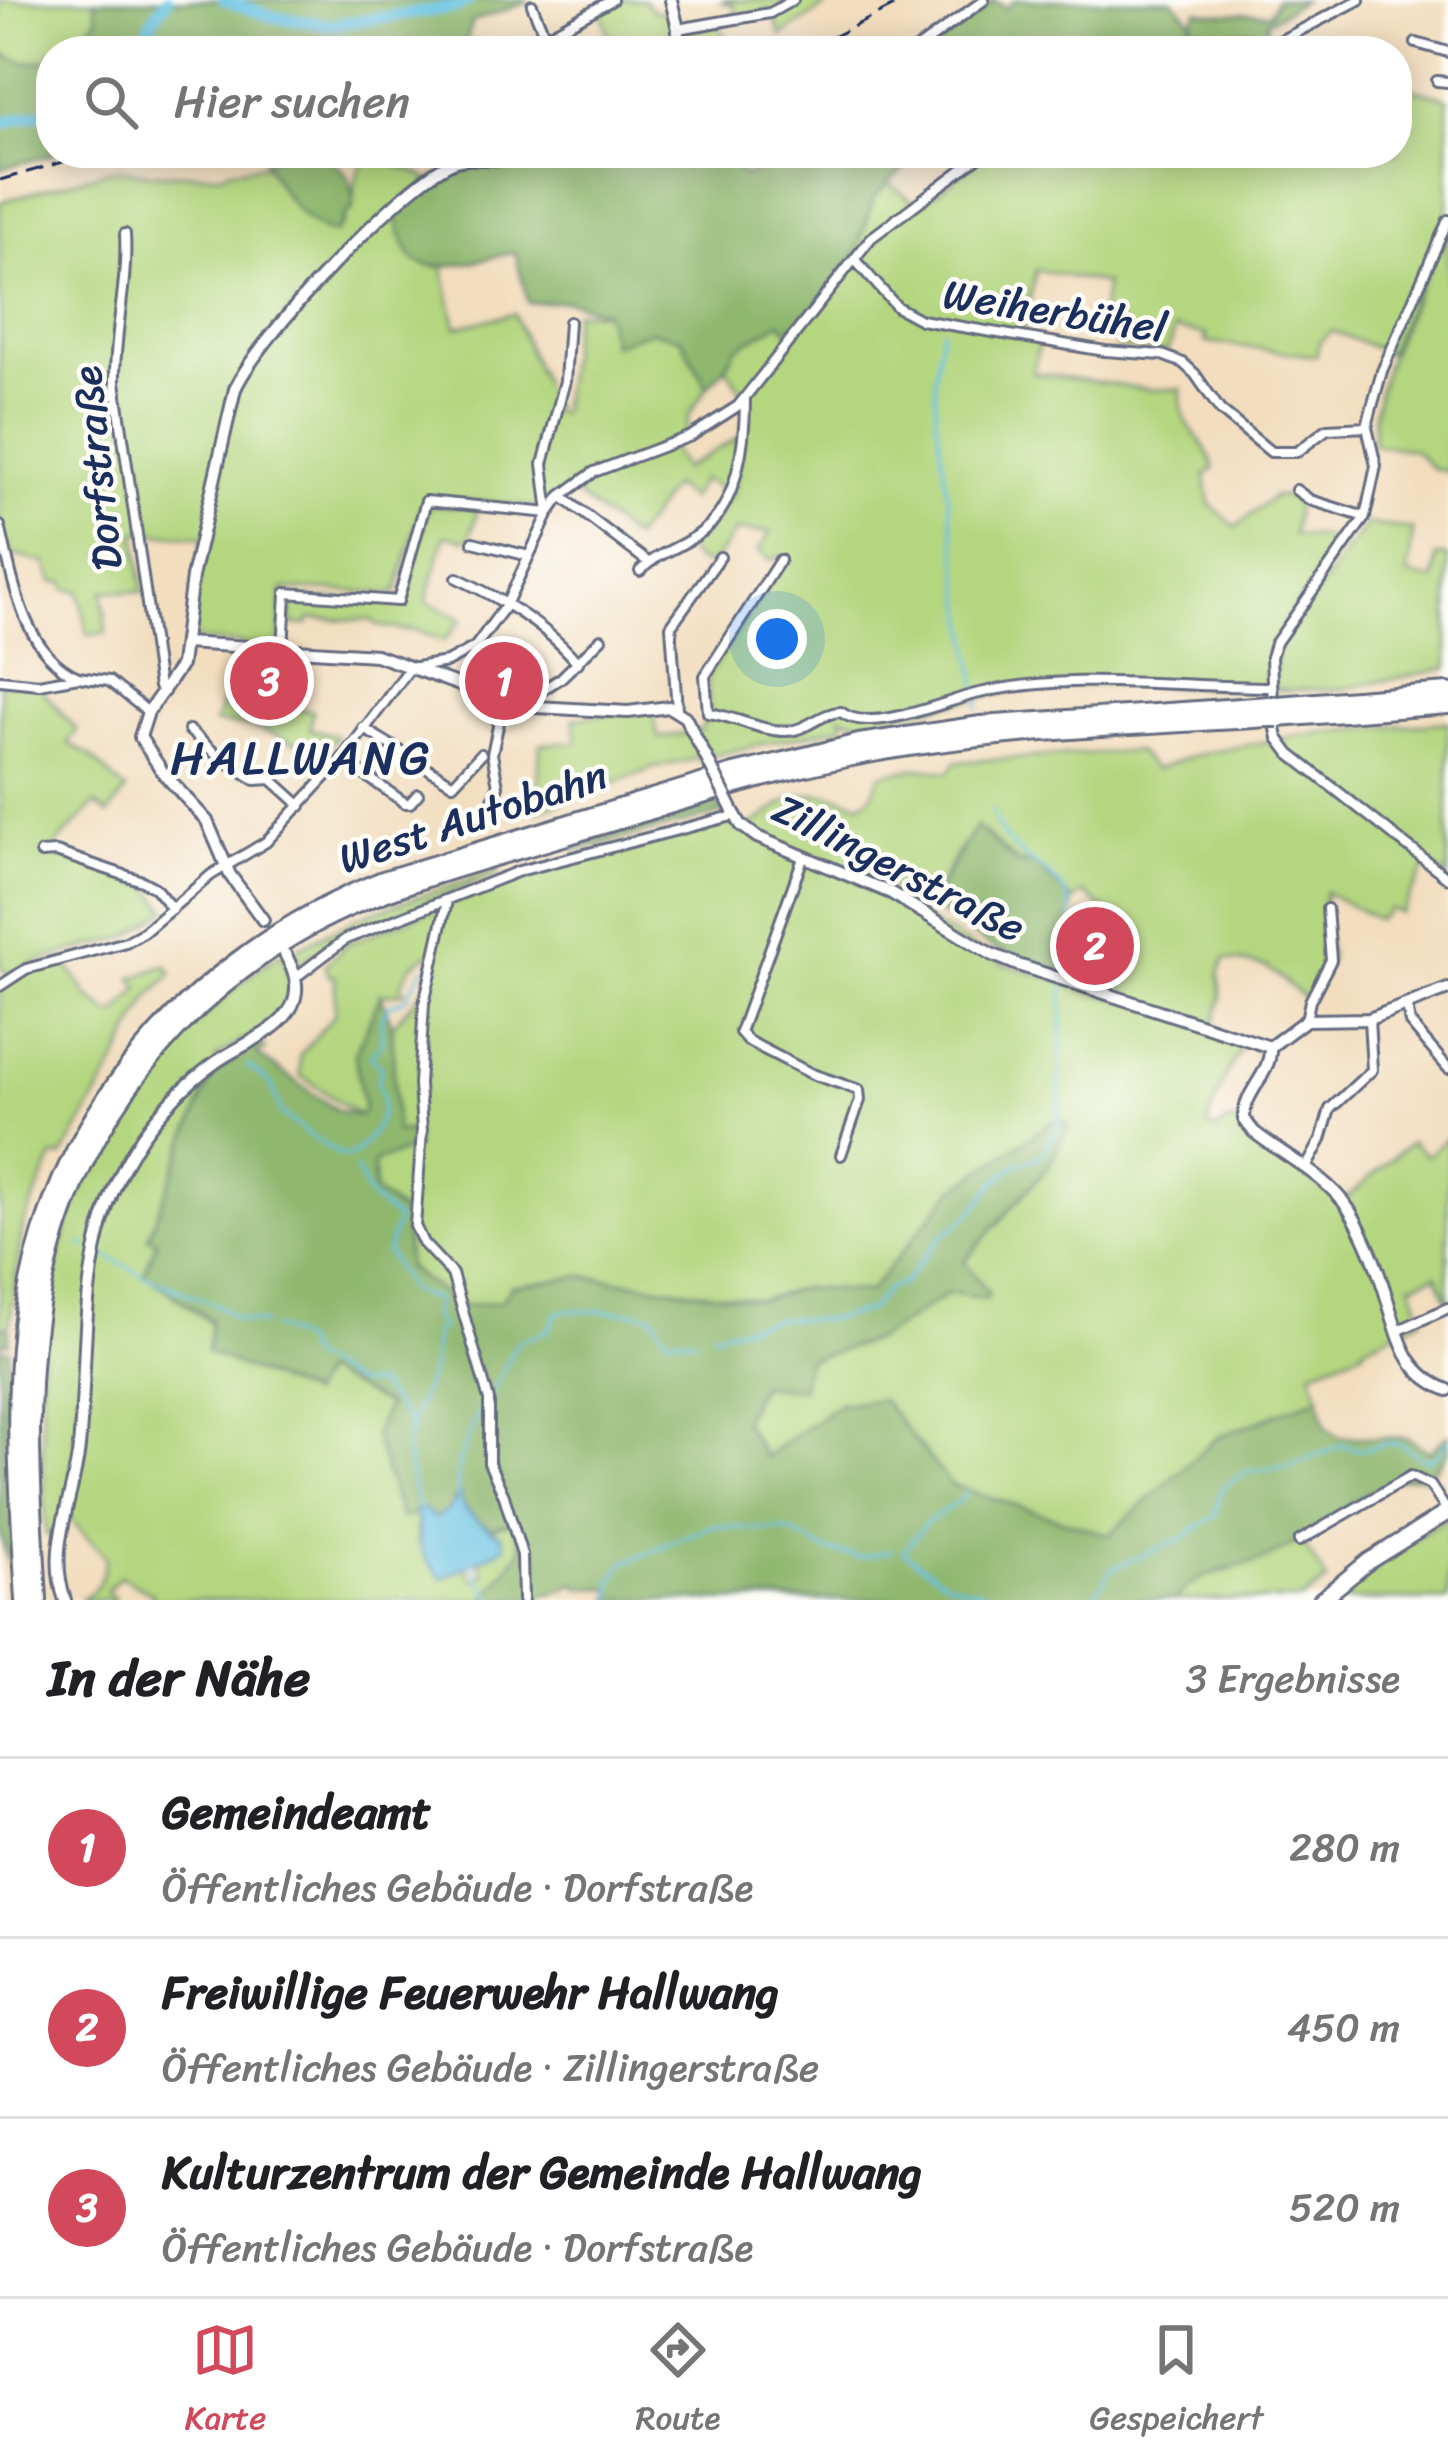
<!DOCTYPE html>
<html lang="de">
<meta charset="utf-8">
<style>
:root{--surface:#fff;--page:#f6f6f6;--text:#202124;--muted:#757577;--line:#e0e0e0;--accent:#d1495b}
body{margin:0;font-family:Sriracha,sans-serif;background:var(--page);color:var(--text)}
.you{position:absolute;left:777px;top:639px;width:42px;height:42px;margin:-30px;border:9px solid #fff;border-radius:50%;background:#1a73e8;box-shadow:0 0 0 18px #1a73e833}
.badge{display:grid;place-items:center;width:78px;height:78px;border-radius:50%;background:var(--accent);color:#fff;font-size:39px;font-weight:700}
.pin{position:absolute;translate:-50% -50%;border:6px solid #fff;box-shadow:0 3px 12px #0006}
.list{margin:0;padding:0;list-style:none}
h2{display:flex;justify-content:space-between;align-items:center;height:156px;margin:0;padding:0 48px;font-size:51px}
h2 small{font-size:39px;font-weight:400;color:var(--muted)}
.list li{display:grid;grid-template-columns:78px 1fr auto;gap:36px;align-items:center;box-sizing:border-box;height:180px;padding:0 48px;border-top:3px solid var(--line)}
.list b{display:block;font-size:45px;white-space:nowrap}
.list p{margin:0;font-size:39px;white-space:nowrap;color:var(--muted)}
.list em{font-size:39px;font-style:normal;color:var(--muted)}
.icon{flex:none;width:66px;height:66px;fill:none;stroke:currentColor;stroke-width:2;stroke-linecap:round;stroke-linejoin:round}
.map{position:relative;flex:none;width:1448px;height:1600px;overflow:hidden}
.search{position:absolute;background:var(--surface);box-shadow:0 6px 30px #0003;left:36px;right:36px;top:36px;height:132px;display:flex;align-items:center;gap:30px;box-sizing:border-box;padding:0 42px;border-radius:48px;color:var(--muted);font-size:45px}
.sheet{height:696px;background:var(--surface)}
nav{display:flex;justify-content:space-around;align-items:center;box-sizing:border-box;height:168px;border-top:3px solid var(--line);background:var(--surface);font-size:33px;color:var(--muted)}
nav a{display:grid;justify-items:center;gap:6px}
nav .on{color:var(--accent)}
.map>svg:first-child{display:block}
.green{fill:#b4d67f;stroke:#68826e;stroke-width:3;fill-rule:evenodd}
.forest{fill:#8fb76e;stroke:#557366;stroke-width:3}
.water{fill:#65c1e3;stroke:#4078a0;stroke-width:3}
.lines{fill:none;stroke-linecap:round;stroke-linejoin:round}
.stream{stroke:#65c1e3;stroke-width:3}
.river{stroke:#65c1e3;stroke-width:12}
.street-casing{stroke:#666c80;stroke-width:14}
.secondary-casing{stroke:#666c80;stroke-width:16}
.primary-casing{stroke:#666c80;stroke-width:20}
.highway-casing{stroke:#666c80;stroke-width:22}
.street{stroke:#fff;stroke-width:8}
.secondary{stroke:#fff;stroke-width:10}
.primary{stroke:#fff;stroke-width:14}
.highway{stroke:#fff;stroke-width:16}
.rail{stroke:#1b2f5e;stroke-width:3;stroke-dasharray:18 9;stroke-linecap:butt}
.secondary-bridge-casing{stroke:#666c80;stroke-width:16;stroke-linecap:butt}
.highway-bridge-casing{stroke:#666c80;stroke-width:22;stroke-linecap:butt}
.secondary-bridge{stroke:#fff;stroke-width:10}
.highway-bridge{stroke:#fff;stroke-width:16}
.labels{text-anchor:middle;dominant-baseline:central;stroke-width:9;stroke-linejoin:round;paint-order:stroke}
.street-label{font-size:42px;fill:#1b2f5e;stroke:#fdfcf7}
.quarter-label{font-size:48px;letter-spacing:3px;fill:#1b2f5e;stroke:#fdfcf7}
</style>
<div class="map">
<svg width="1448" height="1600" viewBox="0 0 1448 1600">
<rect width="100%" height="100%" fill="#fdfcf7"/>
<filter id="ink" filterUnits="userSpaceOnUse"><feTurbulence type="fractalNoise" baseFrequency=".00833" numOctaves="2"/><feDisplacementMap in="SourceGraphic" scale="24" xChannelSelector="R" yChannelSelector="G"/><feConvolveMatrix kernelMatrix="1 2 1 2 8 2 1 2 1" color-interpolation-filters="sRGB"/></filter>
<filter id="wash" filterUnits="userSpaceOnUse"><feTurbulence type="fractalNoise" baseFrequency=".004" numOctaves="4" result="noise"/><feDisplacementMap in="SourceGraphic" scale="48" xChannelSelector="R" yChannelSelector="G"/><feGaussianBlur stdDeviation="2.7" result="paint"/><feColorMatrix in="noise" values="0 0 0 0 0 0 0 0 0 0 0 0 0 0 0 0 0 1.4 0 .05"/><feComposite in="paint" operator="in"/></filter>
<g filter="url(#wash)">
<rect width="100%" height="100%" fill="#f2ddbe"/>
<path class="green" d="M 0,0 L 95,0 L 97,18 L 71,51 L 51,51 L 51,58 C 31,65 18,63 0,52 Z
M 620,0 L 644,0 L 652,10 L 672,14 L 674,51 L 620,51 L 611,41 L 601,11 Z
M 724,0 L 821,0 L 826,6 L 781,36 L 772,10 L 735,16 L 733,4 L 722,2 Z
M 1193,22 L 1236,32 L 1268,32 L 1272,43 L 1268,49 L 1274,51 L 1173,51 Z
M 719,25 L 732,51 L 682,51 L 686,31 Z
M 1397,85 L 1448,98 L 1448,214 L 1388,353 L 1332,331 L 1319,342 L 1316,356 L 1205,342 L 1207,335 L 1175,329 L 1168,352 L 1116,348 L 1120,320 L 1100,316 L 1106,284 L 1036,270 L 1022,337 L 1039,341 L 1033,373 L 1152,390 L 1181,389 C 1179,433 1204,432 1214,469 L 1205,475 L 1210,504 L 1236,527 L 1274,496 L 1297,496 L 1293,535 L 1334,539 L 1341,545 C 1307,593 1273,630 1266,690 L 1117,684 L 1033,687 L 858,722 L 841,716 L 844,724 L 841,727 L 654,768 L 537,811 L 540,744 L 577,742 L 574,718 L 653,710 L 658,738 L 699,731 L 710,716 L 707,677 L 786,559 L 781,556 L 770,560 L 758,551 L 771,532 L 736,531 L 712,564 L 700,563 L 685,549 L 704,533 L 733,492 L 748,401 L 726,367 L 736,348 L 781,321 L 857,252 L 874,197 L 888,182 L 919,206 L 989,153 L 1397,153 Z
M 372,157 L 419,173 L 429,181 L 425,265 L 443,267 L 456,327 L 514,314 L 554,412 L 560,413 L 574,312 L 606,312 L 613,344 L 651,331 L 681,338 L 707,387 L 689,415 L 684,437 L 670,445 L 683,469 L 739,437 L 728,494 L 702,479 L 690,499 L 672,486 L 634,539 L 567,488 L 550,508 L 424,497 L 396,593 L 283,589 L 280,647 L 203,641 L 193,636 L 190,628 L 203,537 L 136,532 L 143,592 L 103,591 L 106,633 L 88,635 L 79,591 L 65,589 L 64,582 L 53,582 L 46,563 L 10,554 L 0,528 L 0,202 L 114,169 L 155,174 L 221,174 L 232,169 L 267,165 L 302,215 L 325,231 L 342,226 L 345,216 L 353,208 C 354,189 354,167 372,157 Z
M 1448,225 L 1448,472 L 1433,469 L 1414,450 L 1374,445 C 1365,386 1424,281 1448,225 Z
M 434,505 L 478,509 L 470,537 L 465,540 L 445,535 L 426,601 L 462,619 L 444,641 L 411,629 L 406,631 L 377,625 L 372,620 L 309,619 L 308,625 L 292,624 L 290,601 L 294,597 L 400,603 L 428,509 Z
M 1366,524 L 1413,529 L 1408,575 L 1434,580 L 1436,556 L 1448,556 L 1448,668 L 1342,689 L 1274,690 L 1277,648 Z
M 0,683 L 39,687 L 77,730 L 68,743 L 89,755 L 126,791 L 108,814 L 95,804 L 56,845 L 57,855 L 150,887 L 167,910 L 128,937 L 43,959 L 10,976 L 0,967 Z
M 224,699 L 313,711 L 310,729 L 336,735 L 336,740 L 323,749 L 311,749 L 254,727 L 215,723 Z
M 1448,722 L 1448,876 L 1426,866 L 1401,913 L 1390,909 L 1378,920 L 1325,892 L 1323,908 L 1330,960 L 1307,1000 L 1267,967 L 1225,959 L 1219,974 L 1222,997 L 1212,1031 L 1244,1042 L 1223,1081 L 1207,1125 L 1214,1131 L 1230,1121 L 1247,1129 L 1341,1203 L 1411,1142 L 1427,1156 L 1448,1137 L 1448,1305 L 1437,1275 L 1411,1284 L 1423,1318 L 1363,1347 L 1363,1351 L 1311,1371 L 1320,1397 L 1218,1437 L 1109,1535 L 950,1485 L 882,1400 L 840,1403 L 765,1457 L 742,1421 L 760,1384 L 806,1360 L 878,1339 L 949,1293 L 988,1292 L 964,1262 L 1048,1167 L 954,1189 L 869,1292 L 802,1288 L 761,1300 L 583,1276 L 501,1302 L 459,1306 L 407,1267 L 405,1215 L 374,1192 L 374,1162 L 396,1133 L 392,1026 L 425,988 L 433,957 L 428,954 L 411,966 L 401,985 L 404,992 L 381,995 L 355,1054 L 364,1111 L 360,1116 L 300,1075 L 300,1055 L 335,1014 L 335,976 L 329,976 L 325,965 L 348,943 L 542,867 L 732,822 L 739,828 C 759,825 766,814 782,804 C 808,787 834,795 861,803 L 871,796 L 881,774 L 917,768 L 949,772 L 955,762 L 1136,751 L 1155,770 L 1192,756 L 1300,735 ZM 977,827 L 1018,863 L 1034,864 L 1073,901 L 1084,893 L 1129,930 L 1121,1000 L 1001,963 L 828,863 L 930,903 L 957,853 Z
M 498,869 L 500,873 L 345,934 L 301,962 L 288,953 L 361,916 Z
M 281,953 C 308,1023 268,1023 216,1057 L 218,1083 L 145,1274 L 309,1395 L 321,1371 L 387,1405 L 374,1435 L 400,1517 L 417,1515 L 417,1542 L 442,1578 L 466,1567 L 473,1580 L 485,1574 L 479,1561 L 505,1547 L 502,1536 L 490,1528 L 513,1522 L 522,1549 L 484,1600 L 151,1600 L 152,1594 L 120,1576 L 107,1590 L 115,1600 L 79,1600 C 100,1591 102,1578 106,1557 L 70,1519 L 61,1517 L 54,1547 L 53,1534 L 46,1535 C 44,1462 37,1387 46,1318 C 65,1164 158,1040 281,953 Z
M 64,960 L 88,996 L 110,1014 L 117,1013 L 140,987 L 132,978 L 166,965 L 173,973 L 148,999 L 114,1067 L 62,1157 L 53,1157 L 23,1225 L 9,1327 L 0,1327 L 0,989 L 24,973 Z
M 1448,1517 L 1448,1600 L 1328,1600 L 1355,1576 Z
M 1300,1538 L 1327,1581 L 1301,1600 L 1176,1600 L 1189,1581 L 1229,1570 Z"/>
<path class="forest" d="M 95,0 L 527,0 L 528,2 L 472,22 L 465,46 L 379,45 L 377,51 L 71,51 L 97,19 Z
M 994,0 L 1006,8 L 1015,0 L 1173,0 L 1192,21 L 1198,10 C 1210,17 1248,11 1269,15 L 1276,0 L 1303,0 L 1267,22 L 1268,32 L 1236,32 L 1214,41 L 1202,35 L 1192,23 L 1173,51 L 923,51 L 959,30 Z
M 0,52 C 18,63 31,65 51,58 L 51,153 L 58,153 L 0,169 Z
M 288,153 C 327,153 356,165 353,208 L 345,215 L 336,233 C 303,228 279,188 264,160 Z
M 565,153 L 731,153 L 742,176 L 763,169 L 763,153 L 921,153 L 874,197 L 857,252 L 809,316 L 786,329 L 781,322 L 736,348 L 726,367 L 707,387 L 681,338 L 651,331 L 612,344 L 605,312 L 569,301 L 528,303 L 515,252 C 492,257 429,277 412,257 C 403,247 399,225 394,213 L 429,181 L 464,164 L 505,170 L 541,165 Z
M 721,803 L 724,813 L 575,851 L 574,846 Z
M 976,826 L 1017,863 L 1034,864 L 1073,901 L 1066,972 L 994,949 L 932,908 L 930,903 Z
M 381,994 L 392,1026 L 396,1132 L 414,1130 L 415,1148 L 374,1162 L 374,1192 L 405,1215 L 407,1268 L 459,1306 L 500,1302 L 511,1286 L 583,1276 L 761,1300 L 802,1288 L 869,1292 L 954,1189 L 1058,1118 L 1069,1125 L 1048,1167 L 964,1261 L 988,1292 L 987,1299 L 949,1293 L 878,1339 L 807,1360 L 801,1389 L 760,1385 L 742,1421 L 765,1457 L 840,1403 L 882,1400 L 951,1485 L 1109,1535 L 1218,1437 L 1319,1397 L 1326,1427 L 1338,1437 L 1407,1438 L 1430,1452 L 1448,1435 L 1448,1452 L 1427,1478 C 1378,1465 1311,1543 1265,1559 C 1232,1570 1196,1571 1176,1600 L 610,1600 L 612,1589 L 579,1587 L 576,1582 C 550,1600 515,1600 484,1600 L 522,1549 L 513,1522 L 490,1528 C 478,1520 462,1512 460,1496 L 455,1497 L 449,1511 L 435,1518 L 416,1510 L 417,1515 L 401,1518 L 374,1435 L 387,1405 L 322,1372 L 310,1395 L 207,1352 L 211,1320 L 144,1274 L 157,1241 L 148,1237 L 211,1077 L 258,1041 L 265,1049 L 256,1054 L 337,1110 L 360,1116 L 364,1110 L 355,1054 Z
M 0,1327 L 9,1327 L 9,1343 L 2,1342 L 1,1349 L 9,1350 L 7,1410 L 14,1597 L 10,1597 L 10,1568 L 0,1533 Z"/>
<path class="water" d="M 460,1495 C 462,1515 486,1526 502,1536 L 505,1547 L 443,1578 C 408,1544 427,1547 415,1510 L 423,1509 L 435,1518 L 448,1511 Z"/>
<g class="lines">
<path class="stream" d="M 942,329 L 935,376 L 936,416 L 977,689
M 978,697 L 979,708
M 992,811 C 1006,861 1048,860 1067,897 C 1077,919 1068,951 1065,974
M 248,1066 L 271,1084 L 281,1113 L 310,1136 L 341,1155 L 351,1156 C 373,1138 393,1110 377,1081 L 382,1069 L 371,1056 L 382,1042 L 381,1020 L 389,1005 L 405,999 L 423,968
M 356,1169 L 369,1196 L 397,1220 L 387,1252 L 409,1290 L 436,1300 L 433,1316 L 442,1328 L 433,1334 C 440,1374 411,1405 406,1443 C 404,1452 416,1500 419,1509
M 80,1244 L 88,1247
M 100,1253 L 149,1278 L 217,1305 L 237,1319 L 264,1324
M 272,1327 L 301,1341 L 309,1357 L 346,1379 L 358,1385 L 378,1384 L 412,1428
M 712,1334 L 779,1318 L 826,1320 L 869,1311 L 887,1289 L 904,1283 L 940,1237 L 972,1213 L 994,1184 L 1018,1163 L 1035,1159 L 1044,1152 L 1058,1125 L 1064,986
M 491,1395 L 516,1343 L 549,1330 C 551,1324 554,1316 559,1312 C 565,1309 643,1312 653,1315 L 666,1337 L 698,1339
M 966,1492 L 963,1498 L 927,1522 L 903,1552 L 945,1581 L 1009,1600
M 457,1499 L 458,1465 L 483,1400
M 470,1560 L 492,1600
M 612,1600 L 613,1580 L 624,1563 L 711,1526 L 790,1531 L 824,1550 L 860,1557 L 891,1551
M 1091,1600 L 1112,1569 L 1185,1537 L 1215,1516 L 1222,1488 L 1246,1472 L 1290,1466 L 1343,1445 C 1373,1456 1367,1444 1391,1443 C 1404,1442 1414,1456 1426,1460 L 1438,1454 L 1448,1440"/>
<path class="river" d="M 224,0 L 273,17 L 330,25 L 457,7 L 469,0
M 141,51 L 152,20 L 167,0
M 0,123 L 51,111"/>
</g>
</g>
<g filter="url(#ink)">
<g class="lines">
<g class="street-casing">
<path id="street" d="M 532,5 L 545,36
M 678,29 L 770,13 L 793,0
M 548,34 L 555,44
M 1416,43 L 1448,52
M 519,51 L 612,0
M 914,51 L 984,0
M 1250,51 L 1274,44 L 1359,0
M 1437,81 L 1448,82
M 125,234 C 128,285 114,332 115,382 L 159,687 L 164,692
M 855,260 L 897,307 L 921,320 L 1105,351 L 1162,355 L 1183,363 L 1195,374 L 1220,410 L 1271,452 L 1297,452 L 1327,429 L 1367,427
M 1296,490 L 1310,500 L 1365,517
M 561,496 L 648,562
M 0,526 C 13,580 23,653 78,677
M 473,542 L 529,556
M 640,571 C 658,552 683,547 703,531 C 738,504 745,442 745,400
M 457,578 C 500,598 547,626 578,663
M 283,651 L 286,593 L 398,601 L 426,501 L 549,513 L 543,464 L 565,381 L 569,322
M 0,680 L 39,684 L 78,677 L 109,681 L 148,712
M 1273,704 L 1271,657 L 1275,644 L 1365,517 L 1376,466 L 1367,427 L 1372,407 L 1382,371 L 1448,220
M 519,705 L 561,678 L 601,639
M 677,710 L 671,626 L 720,557
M 708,713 C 734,716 760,731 786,731 C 807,731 821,712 841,712 C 868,735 943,702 975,694 C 1072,671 1173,687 1271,687
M 708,713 L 705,676 L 780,560
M 1274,719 L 1278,738 L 1290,754 L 1448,878
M 363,728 L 453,784 L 481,754
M 189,730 L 218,756 L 255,780 L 271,779 L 301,806
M 342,759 L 405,803 L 410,803 L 418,794
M 494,818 L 491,804 L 498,786 L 492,754 L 503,703
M 41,853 L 56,852 L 142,881 L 155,888 L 172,909
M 803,858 L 740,1032 L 748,1041 L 812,1074 L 859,1090 L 860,1100 L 841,1155
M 447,901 L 424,1004 L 419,1084 L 422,1131 L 415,1226 L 423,1243 L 452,1274 L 489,1400 L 489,1463 L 504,1496 L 522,1555 L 523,1600
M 296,977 L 346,939 L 519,871 L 736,815
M 0,986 L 26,969 L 126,942 L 144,932 L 211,875 L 266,842 L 342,759 L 410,668 L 447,662 L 475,647 L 506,605 L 549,513 L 561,496 L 594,472 L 691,436 L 738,406 L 871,238 L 984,153
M 1407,1006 L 1410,1023 L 1448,1068
M 1306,1020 L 1310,1001 L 1331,960 L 1327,909
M 1306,1168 L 1321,1140 L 1330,1109 L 1372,1070 L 1369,1019
M 1397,1331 L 1448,1308
M 1299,1541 L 1411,1476 L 1430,1485 L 1447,1511"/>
</g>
<g class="secondary-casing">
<path id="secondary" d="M 671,0 L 678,29 L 677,51
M 185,643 L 376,655 L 518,706 L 628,712 L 669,707 L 685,717 L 706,757
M 733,811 L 741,825 L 757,837 L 891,893 L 991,954 L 1018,965 L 1270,1047
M 263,920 L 230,875 L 207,821 L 164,774 L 140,737 L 148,712 L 181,665 L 192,577 L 235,389 C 257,339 400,186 451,163 C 475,152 505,167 541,153
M 1270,1047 C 1272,1074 1243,1092 1244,1119 L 1254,1132 C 1283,1155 1326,1176 1348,1208 C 1365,1234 1379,1272 1388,1302 C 1400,1341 1406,1374 1448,1390
M 1270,1047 L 1306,1020 L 1369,1019 L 1448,989
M 65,1600 C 46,1548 74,1499 79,1447 C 90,1335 75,1236 142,1137 C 161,1110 185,1085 212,1065 C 236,1046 278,1034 292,1006 C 301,987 294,970 285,954"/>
</g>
<g class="primary-casing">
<path id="primary" d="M 1321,1600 L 1369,1561 L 1448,1512"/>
</g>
<g class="highway-casing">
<path id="highway" d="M 1277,705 L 1448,692
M 1278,718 L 1448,705
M 25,1600 C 20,1509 12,1416 22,1326 C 47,1116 191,956 383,880 L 734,773 L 859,743 L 981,725 L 1269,705
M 38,1600 C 31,1467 18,1333 66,1206 C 115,1073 222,963 352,906 C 424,875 501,856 576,833 C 674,804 772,771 873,753 C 1004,730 1137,726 1270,718"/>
</g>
<use href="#street" class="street"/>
<use href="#secondary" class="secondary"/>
<use href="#primary" class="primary"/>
<use href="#highway" class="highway"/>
<path class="rail" d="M 805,51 L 906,0
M 0,180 L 94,153"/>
<g class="secondary-bridge-casing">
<path id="secondary-bridge" d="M 706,757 L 733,811"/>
</g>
<g class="highway-bridge-casing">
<path id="highway-bridge" d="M 1269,705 L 1277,705
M 1270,718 L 1278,718"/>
</g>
<use href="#secondary-bridge" class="secondary-bridge"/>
<use href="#highway-bridge" class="highway-bridge"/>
</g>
</g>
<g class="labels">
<g class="street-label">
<text transform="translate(1055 311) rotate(9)">Weiherbühel</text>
<text transform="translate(97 468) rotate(-96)">Dorfstraße</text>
<text transform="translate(473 817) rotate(-18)">West Autobahn</text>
<text transform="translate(899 868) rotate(27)">Zillingerstraße</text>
</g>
<g class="quarter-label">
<text x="301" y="757">HALLWANG</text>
</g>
</g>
</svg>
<div class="you"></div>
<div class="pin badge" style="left:504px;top:681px">1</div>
<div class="pin badge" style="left:1095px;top:946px">2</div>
<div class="pin badge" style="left:269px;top:681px">3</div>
<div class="search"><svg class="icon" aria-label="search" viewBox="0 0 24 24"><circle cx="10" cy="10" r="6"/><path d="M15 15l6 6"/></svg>Hier suchen</div>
</div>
<section class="sheet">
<h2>In der Nähe<small>3 Ergebnisse</small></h2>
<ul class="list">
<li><span class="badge">1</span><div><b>Gemeindeamt</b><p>Öffentliches Gebäude · Dorfstraße</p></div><em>280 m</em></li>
<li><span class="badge">2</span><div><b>Freiwillige Feuerwehr Hallwang</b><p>Öffentliches Gebäude · Zillingerstraße</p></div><em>450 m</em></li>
<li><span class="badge">3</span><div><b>Kulturzentrum der Gemeinde Hallwang</b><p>Öffentliches Gebäude · Dorfstraße</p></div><em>520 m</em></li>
</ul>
</section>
<nav>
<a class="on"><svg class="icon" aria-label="map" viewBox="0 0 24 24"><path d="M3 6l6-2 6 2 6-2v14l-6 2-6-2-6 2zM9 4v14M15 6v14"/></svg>Karte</a>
<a><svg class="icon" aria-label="directions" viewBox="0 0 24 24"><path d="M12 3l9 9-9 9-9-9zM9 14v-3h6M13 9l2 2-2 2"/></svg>Route</a>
<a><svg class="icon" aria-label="saved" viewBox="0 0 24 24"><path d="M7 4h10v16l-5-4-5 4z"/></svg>Gespeichert</a>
</nav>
